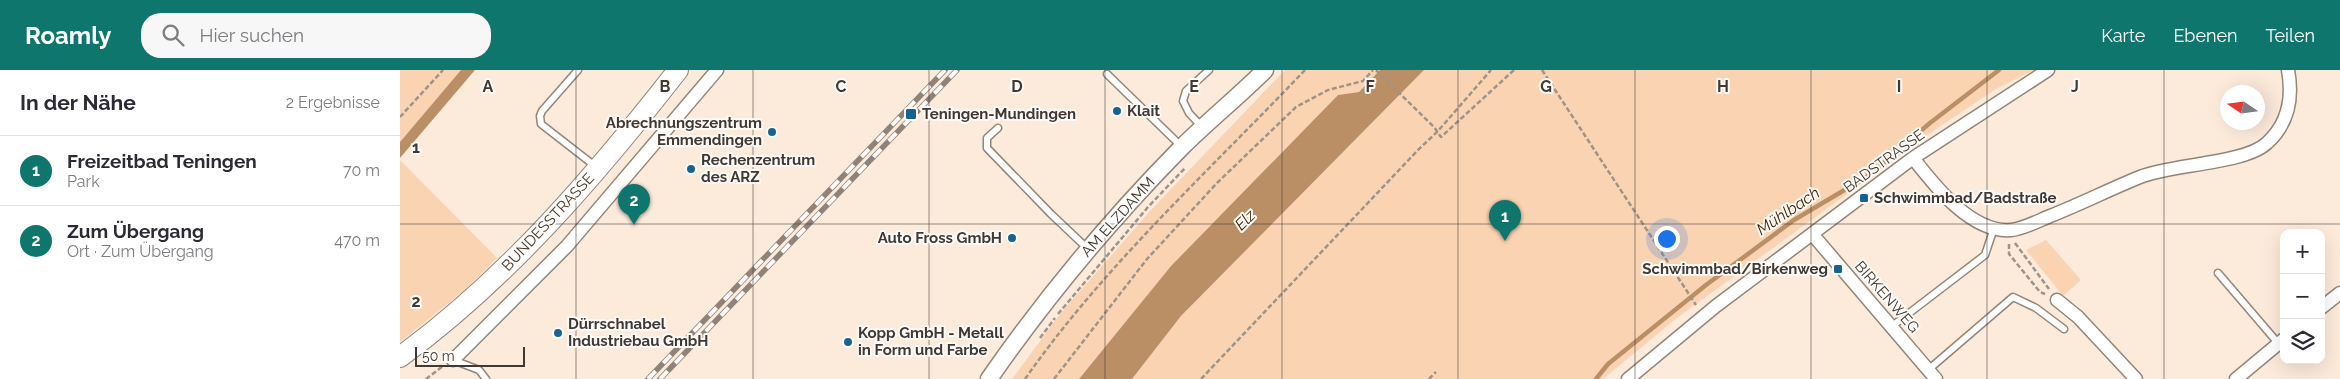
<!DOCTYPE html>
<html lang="de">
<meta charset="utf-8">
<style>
:root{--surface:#fff;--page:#f7f7f7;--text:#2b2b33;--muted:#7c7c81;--line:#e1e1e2;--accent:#0f766e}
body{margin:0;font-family:Raleway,sans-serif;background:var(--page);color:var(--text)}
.controls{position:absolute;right:15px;bottom:15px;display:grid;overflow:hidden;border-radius:10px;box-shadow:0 5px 20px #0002}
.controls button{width:45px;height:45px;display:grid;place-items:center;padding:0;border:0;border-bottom:1px solid var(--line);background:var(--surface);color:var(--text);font:25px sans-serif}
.compass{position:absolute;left:1820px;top:15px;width:45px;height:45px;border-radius:50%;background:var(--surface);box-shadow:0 5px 20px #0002;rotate:283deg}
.scale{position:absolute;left:15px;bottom:12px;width:110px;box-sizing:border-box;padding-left:5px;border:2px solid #403933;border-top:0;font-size:14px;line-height:18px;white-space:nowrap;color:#403933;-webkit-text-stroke:4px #fefaf7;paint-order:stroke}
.you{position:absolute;left:1266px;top:168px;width:18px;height:18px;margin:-12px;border:4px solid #fff;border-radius:50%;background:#1a73e8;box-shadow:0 0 0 8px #1a73e833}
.badge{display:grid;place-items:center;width:32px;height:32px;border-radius:50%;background:var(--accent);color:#fff;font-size:16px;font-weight:700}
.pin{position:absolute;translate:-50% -41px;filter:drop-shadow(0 1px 2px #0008)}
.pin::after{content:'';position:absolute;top:26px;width:18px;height:15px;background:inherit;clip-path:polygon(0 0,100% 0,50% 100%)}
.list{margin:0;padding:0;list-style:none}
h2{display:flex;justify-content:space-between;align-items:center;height:65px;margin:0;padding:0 20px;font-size:21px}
h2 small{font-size:16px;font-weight:400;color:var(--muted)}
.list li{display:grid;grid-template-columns:32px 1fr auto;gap:15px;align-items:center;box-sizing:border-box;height:70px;padding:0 20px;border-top:1px solid var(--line)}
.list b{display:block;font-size:19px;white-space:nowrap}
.list p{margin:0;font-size:16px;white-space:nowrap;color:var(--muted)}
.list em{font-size:16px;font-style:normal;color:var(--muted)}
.icon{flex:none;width:28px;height:28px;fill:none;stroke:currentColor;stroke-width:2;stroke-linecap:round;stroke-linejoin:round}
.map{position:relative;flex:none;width:1940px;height:309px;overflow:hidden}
header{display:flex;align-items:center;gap:30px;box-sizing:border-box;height:70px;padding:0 25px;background:var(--accent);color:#fff}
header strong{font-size:24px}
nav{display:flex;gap:28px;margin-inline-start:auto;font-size:18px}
.search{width:350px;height:45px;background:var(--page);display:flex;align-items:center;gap:12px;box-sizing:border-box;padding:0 18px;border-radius:20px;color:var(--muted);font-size:19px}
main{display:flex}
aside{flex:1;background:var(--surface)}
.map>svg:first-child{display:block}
.green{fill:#fad4b2}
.water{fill:#bb8f66}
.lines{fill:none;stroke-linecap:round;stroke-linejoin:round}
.stream{stroke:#bb8f66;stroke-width:4.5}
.service-casing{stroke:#948576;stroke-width:9}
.minor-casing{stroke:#948576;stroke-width:15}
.tertiary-casing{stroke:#948576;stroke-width:19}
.primary-casing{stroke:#948576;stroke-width:22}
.path{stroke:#9f9388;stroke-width:2.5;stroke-dasharray:5 2.5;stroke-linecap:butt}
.service{stroke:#fff;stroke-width:6}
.minor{stroke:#fff;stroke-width:12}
.tertiary{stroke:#fff;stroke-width:16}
.primary{stroke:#fff;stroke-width:20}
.rail-casing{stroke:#8f8379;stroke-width:5.5}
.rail{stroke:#fefaf7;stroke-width:4;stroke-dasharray:11;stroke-linecap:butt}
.grid{fill:none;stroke:#403933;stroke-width:1;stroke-opacity:0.55}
.poi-dot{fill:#156295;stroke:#fefaf7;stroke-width:2}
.labels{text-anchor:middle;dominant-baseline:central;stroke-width:4;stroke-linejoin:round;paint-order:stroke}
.poi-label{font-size:15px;font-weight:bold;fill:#403933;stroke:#fefaf7;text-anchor:start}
.street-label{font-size:15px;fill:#403933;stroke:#fefaf7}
.water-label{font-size:16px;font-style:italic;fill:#432503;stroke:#fefaf7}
.grid-label{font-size:16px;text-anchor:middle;font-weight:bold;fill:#403933;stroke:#fefaf7;stroke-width:4;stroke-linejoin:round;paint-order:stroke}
</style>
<header>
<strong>Roamly</strong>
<div class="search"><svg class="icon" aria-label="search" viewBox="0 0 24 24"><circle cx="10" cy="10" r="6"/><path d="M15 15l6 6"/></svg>Hier suchen</div>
<nav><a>Karte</a><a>Ebenen</a><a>Teilen</a></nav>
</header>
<main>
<aside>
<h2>In der Nähe<small>2 Ergebnisse</small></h2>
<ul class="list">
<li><span class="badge">1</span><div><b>Freizeitbad Teningen</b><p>Park</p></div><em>70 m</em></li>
<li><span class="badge">2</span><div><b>Zum Übergang</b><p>Ort · Zum Übergang</p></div><em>470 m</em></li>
</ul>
</aside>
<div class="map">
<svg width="1940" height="309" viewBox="0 0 1940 309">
<rect width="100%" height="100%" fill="#fceadb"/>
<path class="green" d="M 0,0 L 61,0 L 0,72 Z
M 885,0 L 980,0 L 959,22 L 938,25 L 771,196 L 679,309 L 612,309 L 660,244 L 751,140 Z
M 1024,0 L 1634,0 L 1596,19 L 1539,57 L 1277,248 L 1203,309 L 732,309 L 781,246 Z
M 0,90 L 97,188 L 67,218 L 0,272 Z
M 1646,170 L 1681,210 L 1663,226 L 1626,180 Z"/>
<path class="water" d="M 61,0 L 75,0 L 0,88 L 0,72 Z
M 980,0 L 1024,0 L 781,246 L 732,309 L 679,309 L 771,196 L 938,25 L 959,22 Z"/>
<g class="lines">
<path class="stream" d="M 1196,309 L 1208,294 L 1306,215 L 1394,150 L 1468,106 L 1530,53 L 1599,0"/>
<g class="service-casing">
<path id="service" d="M 178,0 L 142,41 L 140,46 L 141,54 L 195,96
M 707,4 L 781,76
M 802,57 L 789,43 L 783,31 L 786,21 L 809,0
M 598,58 L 587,68 L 587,78 L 651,144 L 688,179
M 1818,203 L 1878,273
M 1491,257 L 1585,185 L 1594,158
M 53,290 L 79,300 L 86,309
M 1528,300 L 1613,227 L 1636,238 L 1664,259"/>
</g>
<g class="minor-casing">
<path id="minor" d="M 1513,88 C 1535,116 1571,163 1611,160 C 1623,159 1638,151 1650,146 C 1681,134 1710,119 1740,107 C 1771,94 1845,94 1867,73 C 1889,53 1893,27 1888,0
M 1413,165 L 1536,309
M 1657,230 L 1678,247 L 1736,309
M 1921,238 L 1940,223
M 53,290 L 167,176 L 317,0
M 1228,309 L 1316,236 L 1513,88 L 1648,0
M 1836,309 L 1884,269"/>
</g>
<g class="tertiary-casing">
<path id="tertiary" d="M 589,309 C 646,227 711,149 781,78 C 808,51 838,27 865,0"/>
</g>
<g class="primary-casing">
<path id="primary" d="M 0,287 C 108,208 196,105 278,0"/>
</g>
<path class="path" d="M 976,0 L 1034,57 L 1041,67 L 1114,0
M 1142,0 L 1296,235
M 0,47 L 43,0
M 1615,173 L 1649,219
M 1609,174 L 1609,184 L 1640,222 L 1645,224
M 658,244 L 748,137 L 786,97
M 640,268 L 655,248
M 26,309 L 43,296
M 625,309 C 705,195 809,101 905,0
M 654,309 L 747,189 L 817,113 L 896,37 L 928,20 L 963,11 L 973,0
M 801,309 L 1018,80 L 1038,61 L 1091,0
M 1029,309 L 1036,302"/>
<use href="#service" class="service"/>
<use href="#minor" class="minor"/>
<use href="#tertiary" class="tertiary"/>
<use href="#primary" class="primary"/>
<g class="rail-casing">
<path id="rail" d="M 248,309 L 545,0
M 260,309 L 557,0"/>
</g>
<use href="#rail" class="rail"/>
</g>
<path class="grid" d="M 176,0 L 176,309M 353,0 L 353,309M 529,0 L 529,309M 705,0 L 705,309M 882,0 L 882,309M 1058,0 L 1058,309M 1235,0 L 1235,309M 1411,0 L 1411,309M 1587,0 L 1587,309M 1764,0 L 1764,309M 0,154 L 1940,154"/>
<g class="poi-dot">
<circle cx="717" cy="41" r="5"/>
<rect x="505" y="38" width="12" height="12" rx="2.5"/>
<circle cx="372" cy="62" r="5"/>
<circle cx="291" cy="99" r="5"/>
<rect x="1459" y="123" width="10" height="10" rx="2.5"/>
<circle cx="612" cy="168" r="5"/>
<rect x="1433" y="194" width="10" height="10" rx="2.5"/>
<circle cx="158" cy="263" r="5"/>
<circle cx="448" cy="272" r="5"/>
</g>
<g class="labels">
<g class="poi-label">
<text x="727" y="41">Klait</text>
<text x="522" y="44">Teningen-Mundingen</text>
<text x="362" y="53" text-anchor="end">Abrechnungszentrum<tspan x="362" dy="17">Emmendingen</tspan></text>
<text x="301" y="90">Rechenzentrum<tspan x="301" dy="17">des ARZ</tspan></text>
<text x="1474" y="128">Schwimmbad/Badstraße</text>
<text x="602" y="168" text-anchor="end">Auto Fross GmbH</text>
<text x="1428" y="199" text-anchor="end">Schwimmbad/Birkenweg</text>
<text x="168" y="254">Dürrschnabel<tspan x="168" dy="17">Industriebau GmbH</tspan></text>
<text x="458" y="263">Kopp GmbH - Metall<tspan x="458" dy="17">in Form und Farbe</tspan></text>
</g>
<g class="street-label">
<text transform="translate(1484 91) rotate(-36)">BADSTRASSE</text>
<text transform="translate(718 147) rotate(-48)">AM ELZDAMM</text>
<text transform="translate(148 152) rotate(-47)">BUNDESSTRASSE</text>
<text transform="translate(1487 227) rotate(49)">BIRKENWEG</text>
</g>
<g class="water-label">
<text transform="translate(1388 141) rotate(-34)">Mühlbach</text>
<text transform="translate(845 150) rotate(-45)">Elz</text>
</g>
</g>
<g class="grid-label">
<text x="88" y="22">A</text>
<text x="265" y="22">B</text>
<text x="441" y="22">C</text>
<text x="617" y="22">D</text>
<text x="794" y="22">E</text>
<text x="970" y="22">F</text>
<text x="1146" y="22">G</text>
<text x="1323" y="22">H</text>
<text x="1499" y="22">I</text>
<text x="1675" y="22">J</text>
<text x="16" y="83">1</text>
<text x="16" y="237">2</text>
</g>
</svg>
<div class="controls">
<button>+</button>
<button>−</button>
<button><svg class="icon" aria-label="layers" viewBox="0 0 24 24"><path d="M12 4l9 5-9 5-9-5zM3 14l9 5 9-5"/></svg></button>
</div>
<svg class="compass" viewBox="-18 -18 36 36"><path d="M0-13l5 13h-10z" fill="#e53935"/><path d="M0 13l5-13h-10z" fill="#7c7c81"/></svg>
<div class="scale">50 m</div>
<div class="you"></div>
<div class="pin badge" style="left:1105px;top:171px">1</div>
<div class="pin badge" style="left:234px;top:155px">2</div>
</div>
</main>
